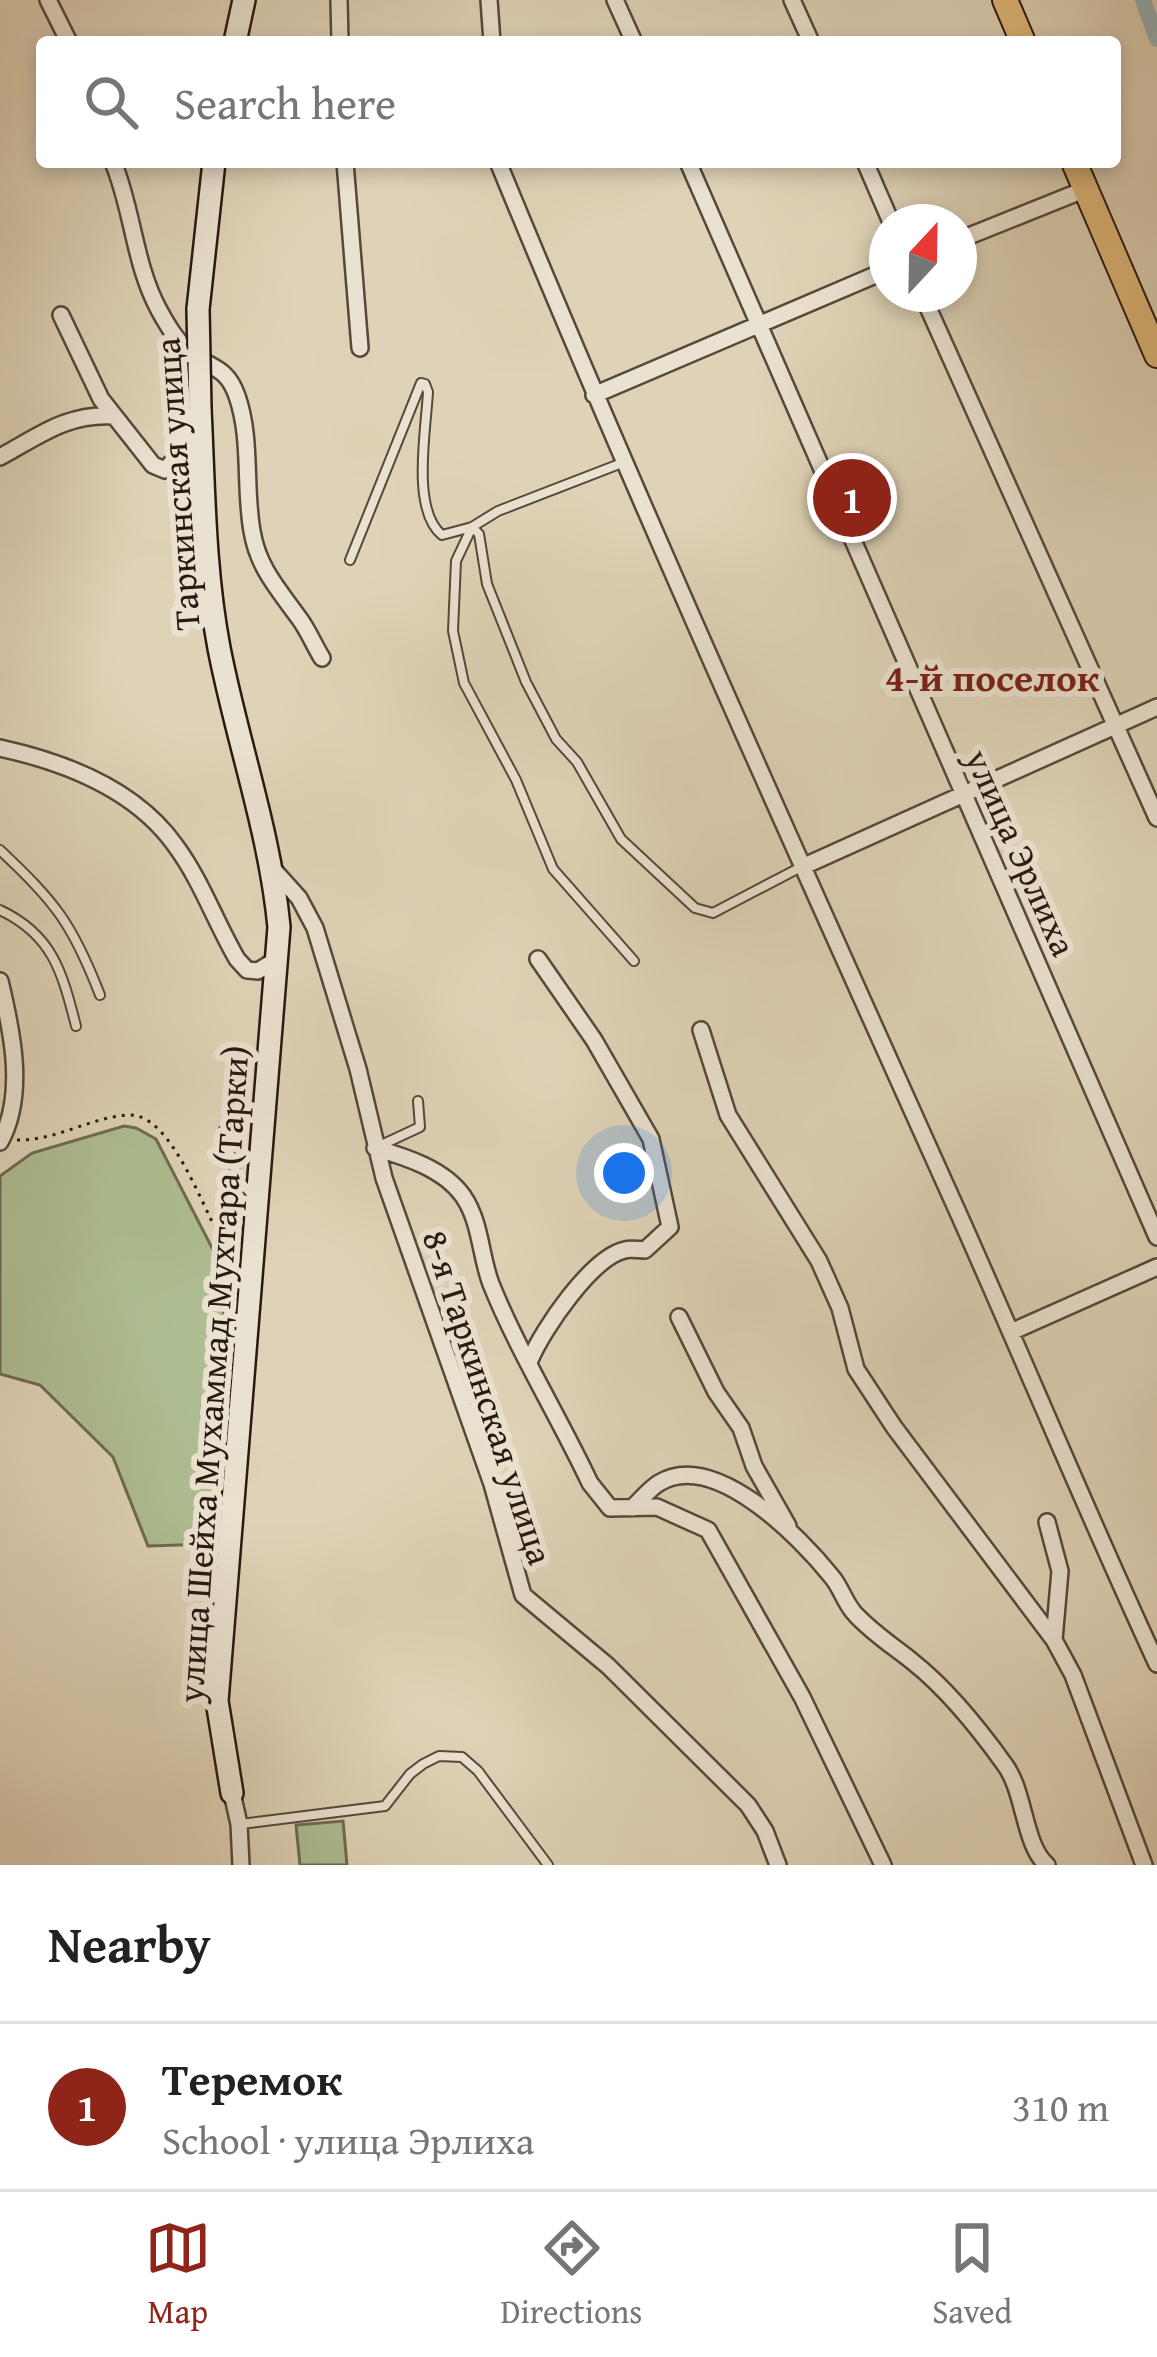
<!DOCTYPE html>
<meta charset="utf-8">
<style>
:root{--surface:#fff;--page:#f6f6f6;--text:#222;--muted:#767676;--line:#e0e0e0;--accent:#8f2418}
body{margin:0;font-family:"Gentium Book Plus",serif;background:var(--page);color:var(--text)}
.compass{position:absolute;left:869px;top:204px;width:108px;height:108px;border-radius:50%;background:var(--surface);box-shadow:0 6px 18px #0003;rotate:22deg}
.you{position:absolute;left:624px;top:1173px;width:42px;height:42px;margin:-30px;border:9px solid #fff;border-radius:50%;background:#1a73e8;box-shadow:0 0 0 18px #1a73e833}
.badge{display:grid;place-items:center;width:78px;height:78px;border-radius:50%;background:var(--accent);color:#fff;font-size:39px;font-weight:700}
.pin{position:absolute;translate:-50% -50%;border:6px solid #fff;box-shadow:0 3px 12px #0006}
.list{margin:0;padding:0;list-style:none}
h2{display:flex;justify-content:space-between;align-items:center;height:156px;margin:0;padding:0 48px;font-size:51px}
h2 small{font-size:39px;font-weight:400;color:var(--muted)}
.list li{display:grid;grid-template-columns:78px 1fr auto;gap:36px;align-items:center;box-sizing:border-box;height:168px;padding:0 48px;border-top:3px solid var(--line)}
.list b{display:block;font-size:45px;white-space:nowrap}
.list p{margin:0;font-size:39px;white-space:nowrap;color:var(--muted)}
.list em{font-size:39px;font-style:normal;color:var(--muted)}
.icon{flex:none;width:66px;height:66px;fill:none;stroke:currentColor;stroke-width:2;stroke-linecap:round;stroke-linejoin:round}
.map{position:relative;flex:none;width:1157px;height:1865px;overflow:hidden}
.search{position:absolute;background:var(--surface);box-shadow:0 6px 18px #0003;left:36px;right:36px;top:36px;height:132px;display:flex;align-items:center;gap:30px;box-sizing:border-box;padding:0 42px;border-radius:12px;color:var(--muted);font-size:45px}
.sheet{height:324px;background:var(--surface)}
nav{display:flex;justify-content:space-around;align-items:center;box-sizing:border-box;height:168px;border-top:3px solid var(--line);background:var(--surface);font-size:33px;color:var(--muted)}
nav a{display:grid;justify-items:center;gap:6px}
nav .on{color:var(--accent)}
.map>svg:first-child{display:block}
.green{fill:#aebe92;stroke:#6b6c52;stroke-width:3}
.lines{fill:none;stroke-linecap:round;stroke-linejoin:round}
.canal{stroke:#99b5ba;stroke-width:16}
.lane-casing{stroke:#56483a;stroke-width:12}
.street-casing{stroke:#56483a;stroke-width:20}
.secondary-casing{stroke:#281911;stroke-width:26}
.primary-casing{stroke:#281911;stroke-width:28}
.path{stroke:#281911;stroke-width:3;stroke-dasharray:3 6;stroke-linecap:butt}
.lane{stroke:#eae2d0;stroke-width:8}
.street{stroke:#eae2d0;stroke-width:15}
.secondary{stroke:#eae2d0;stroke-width:21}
.primary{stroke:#e0ba7c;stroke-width:24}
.secondary-bridge-casing{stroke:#281911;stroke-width:26;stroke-linecap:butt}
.secondary-bridge{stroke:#eae2d0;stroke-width:21}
.labels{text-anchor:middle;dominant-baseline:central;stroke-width:12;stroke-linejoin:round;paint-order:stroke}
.street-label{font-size:36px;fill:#281911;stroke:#eae2d0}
.neighbourhood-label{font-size:39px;font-weight:bold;fill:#7a1f14;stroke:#eae2d0}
</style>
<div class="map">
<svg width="1157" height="1865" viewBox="0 0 1157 1865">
<rect width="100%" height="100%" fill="#dfd3b7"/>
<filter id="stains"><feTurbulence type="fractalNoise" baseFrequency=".00167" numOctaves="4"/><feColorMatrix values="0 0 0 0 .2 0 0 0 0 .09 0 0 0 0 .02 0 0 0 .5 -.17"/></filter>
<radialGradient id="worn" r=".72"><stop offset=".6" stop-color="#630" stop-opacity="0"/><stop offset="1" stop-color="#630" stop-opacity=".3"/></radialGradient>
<path class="green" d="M 124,1126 L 136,1128 L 156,1139 L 226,1275 L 209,1544 L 148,1546 L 113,1457 L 40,1385 L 0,1374 L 0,1176 L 32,1153 Z
M 343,1821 L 347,1865 L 300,1865 L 296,1825 Z"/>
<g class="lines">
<path class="canal" d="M 1143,0 L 1157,39"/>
<g class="lane-casing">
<path id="lane" d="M 350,560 L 421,383 L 425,384 L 428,392 C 426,430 411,510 442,535 L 472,527 L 498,511 L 622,463
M 0,850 C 56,903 72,923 100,995
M 0,910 C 53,935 62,972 76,1026
M 634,961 L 553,869 L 516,780 L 464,683 L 453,631 L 456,561 L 472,527 L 479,534 L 487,584 L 526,682 L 556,739 L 577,762 L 621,839 L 695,908 L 713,913 L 801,867
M 223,1131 L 237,1177 L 254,1198
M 377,1147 L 420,1127 L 418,1101
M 241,1824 L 385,1806 L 410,1774 L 423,1764 L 439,1756 L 462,1757 L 478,1771 L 548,1865"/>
</g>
<g class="street-casing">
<path id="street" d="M 48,0 L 69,42
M 339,0 L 340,42
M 489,0 L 492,42
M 615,0 L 634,42
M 792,0 L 811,42
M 113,162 C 133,210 134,264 159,310 C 166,323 179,345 192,354 C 212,369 227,367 237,396 C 252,439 244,486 252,531 C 258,568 279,590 299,618 C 308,630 314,645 322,658
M 345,162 L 360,348
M 498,162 C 643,514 800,861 956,1208 C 1024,1360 1087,1513 1157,1664
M 688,162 L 1157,1237
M 865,162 L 891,222
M 959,240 L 1086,189
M 922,294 L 1157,818
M 61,315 L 101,399 L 153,465 L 165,470 L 174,460 L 194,408 L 197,408
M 594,395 L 887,270
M 0,457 C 39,436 67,413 114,416
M 0,748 C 64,762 135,789 175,845 C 201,880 215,921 237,959 L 247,970 L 258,971 L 277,959
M 802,867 L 1157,707
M 272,868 L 299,898 L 315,928 L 358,1069 L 384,1178 L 492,1484 L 523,1595 L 608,1666 L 748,1805 L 765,1831 L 778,1865
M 0,981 C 12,1031 26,1095 0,1142
M 701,1030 L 728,1115 L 819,1261 L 840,1308 L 856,1369 L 894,1427 L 1054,1640 L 1073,1675 L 1144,1865
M 375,1148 C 406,1157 444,1169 463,1196 C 481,1222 480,1255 491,1284 C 518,1351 559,1417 590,1483 L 610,1508 L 657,1507 L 708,1530 L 802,1697 L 883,1865
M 679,1317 L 716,1392 L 741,1428 L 754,1466 L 788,1526
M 1011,1332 L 1157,1267
M 530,1360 C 543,1329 592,1257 625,1250 C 631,1248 638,1250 645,1250 L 670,1227 L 651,1139 L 594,1040 L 538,959
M 632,1508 C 640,1501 649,1489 659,1483 C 714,1449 800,1537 832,1577 C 842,1589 845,1604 856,1615 C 874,1634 893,1646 913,1662 C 947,1689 980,1730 1005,1765 C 1025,1792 1024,1846 1047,1865
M 1047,1522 L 1060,1571 L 1054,1640
M 232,1793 L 239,1824 L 241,1865"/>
</g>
<g class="secondary-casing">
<path id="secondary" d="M 235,42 L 244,0
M 198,309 L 214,162
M 200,409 C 204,489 204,569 219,648 C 237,741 270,832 279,927 L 217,1701 L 232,1793"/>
</g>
<g class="primary-casing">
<path id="primary" d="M 1005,0 L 1023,42
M 1074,162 L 1157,355"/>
</g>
<path class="path" d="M 17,1140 C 55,1141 89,1118 127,1115 C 176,1111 208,1229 234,1261"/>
<use href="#lane" class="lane"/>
<use href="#street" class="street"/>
<use href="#secondary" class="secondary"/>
<use href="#primary" class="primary"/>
<g class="secondary-bridge-casing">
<path id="secondary-bridge" d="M 198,309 L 200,409"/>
</g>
<use href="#secondary-bridge" class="secondary-bridge"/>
</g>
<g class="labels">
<g class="street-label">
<text transform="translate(176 484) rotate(-94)">Таркинская улица</text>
<text transform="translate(1022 852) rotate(66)">улица Эрлиха</text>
<text transform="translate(212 1374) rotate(-86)">улица Шейха Мухаммад Мухтара (Тарки)</text>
<text transform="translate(489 1397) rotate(72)">8-я Таркинская улица</text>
</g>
<g class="neighbourhood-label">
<text x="992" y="676">4-й поселок</text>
</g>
</g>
<rect width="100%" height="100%" filter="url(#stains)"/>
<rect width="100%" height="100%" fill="url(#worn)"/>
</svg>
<svg class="compass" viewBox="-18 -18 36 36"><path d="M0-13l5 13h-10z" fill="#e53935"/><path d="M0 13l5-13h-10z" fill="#767676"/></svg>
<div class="you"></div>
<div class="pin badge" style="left:852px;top:498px">1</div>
<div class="search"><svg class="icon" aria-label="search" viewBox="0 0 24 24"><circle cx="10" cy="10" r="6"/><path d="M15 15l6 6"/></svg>Search here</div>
</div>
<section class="sheet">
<h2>Nearby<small></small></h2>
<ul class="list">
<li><span class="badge">1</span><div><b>Теремок</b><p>School · улица Эрлиха</p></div><em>310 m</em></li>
</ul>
</section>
<nav>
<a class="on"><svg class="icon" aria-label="map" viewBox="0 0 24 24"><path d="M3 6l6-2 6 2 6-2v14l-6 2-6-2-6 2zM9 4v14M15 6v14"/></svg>Map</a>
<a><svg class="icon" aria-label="directions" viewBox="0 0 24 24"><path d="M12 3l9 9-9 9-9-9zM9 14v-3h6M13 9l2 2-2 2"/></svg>Directions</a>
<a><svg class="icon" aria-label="saved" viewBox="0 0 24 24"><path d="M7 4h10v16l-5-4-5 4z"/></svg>Saved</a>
</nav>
